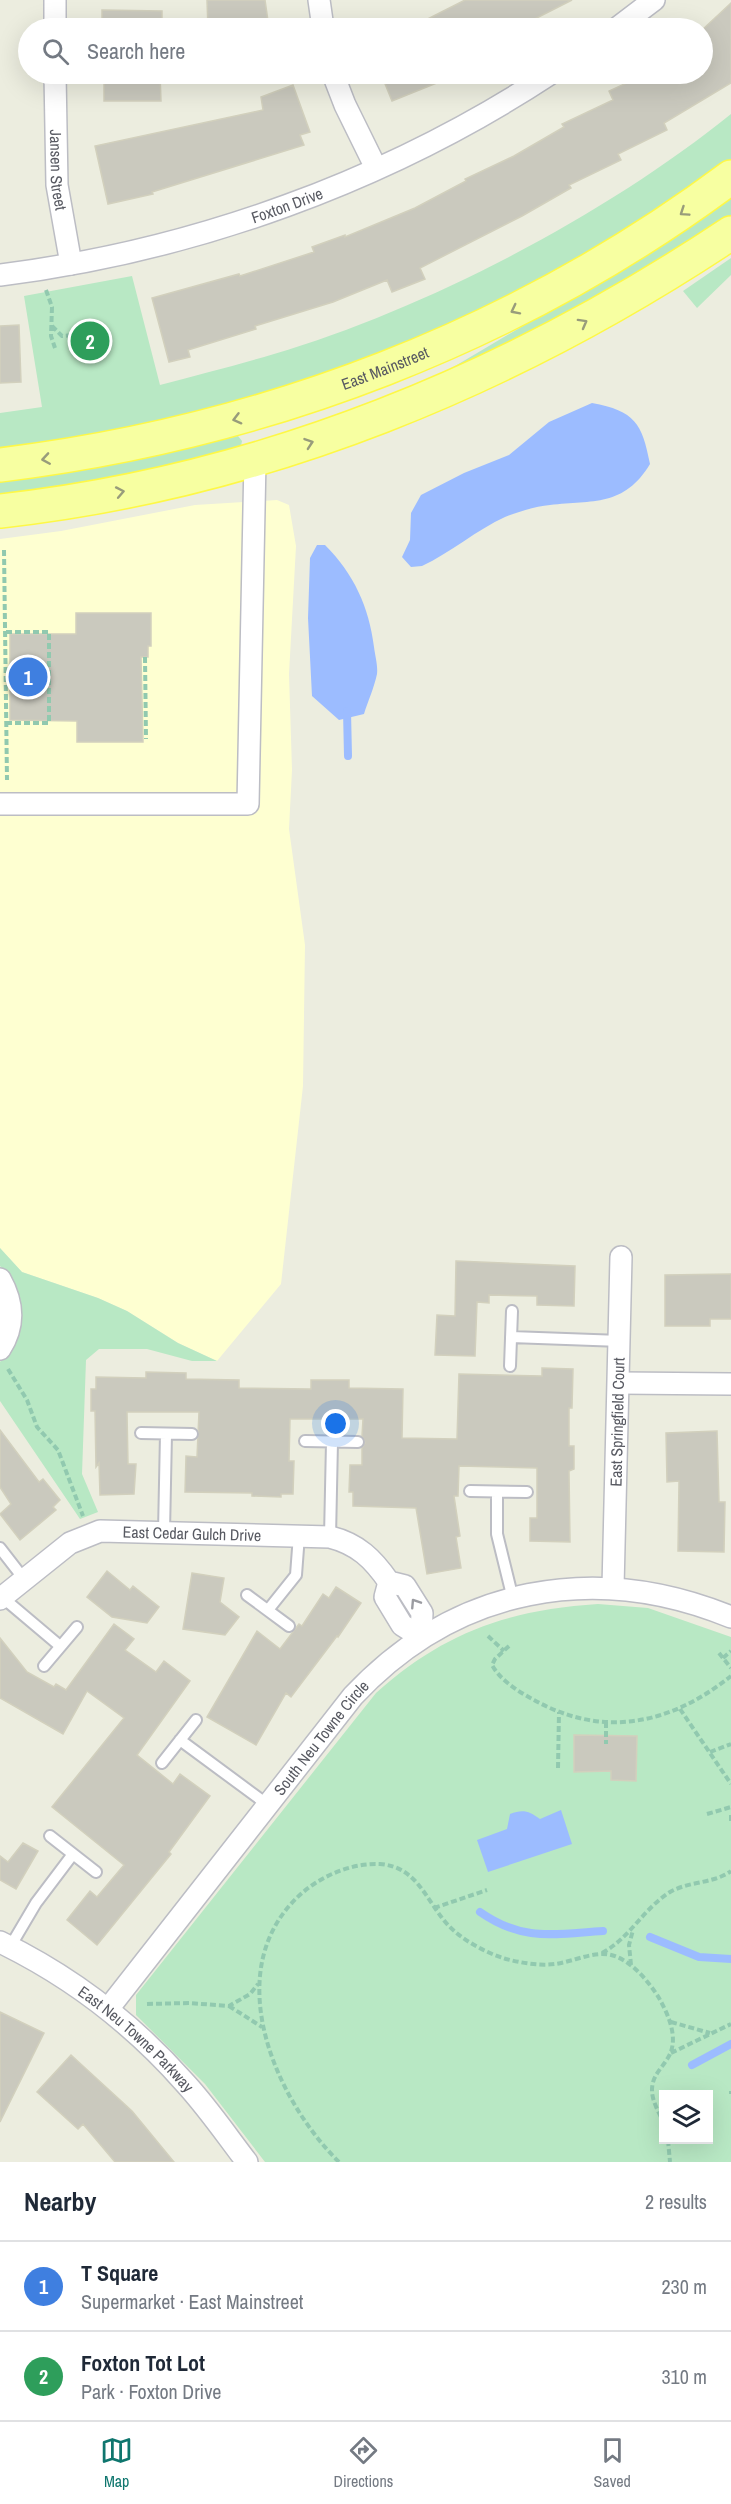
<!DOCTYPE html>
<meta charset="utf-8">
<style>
:root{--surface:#fff;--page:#f2f2f3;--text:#1f2937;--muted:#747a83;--line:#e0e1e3;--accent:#0f766e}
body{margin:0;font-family:"Archivo Narrow",sans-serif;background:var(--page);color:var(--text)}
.controls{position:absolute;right:18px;bottom:18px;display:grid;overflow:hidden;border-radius:0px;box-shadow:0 6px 24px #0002}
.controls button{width:54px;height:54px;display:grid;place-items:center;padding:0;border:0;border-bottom:2px solid var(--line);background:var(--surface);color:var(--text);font:30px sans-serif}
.you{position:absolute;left:336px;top:1424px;width:21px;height:21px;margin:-15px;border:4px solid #fff;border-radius:50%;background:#1a73e8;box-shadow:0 0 0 9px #1a73e833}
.badge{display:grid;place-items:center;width:39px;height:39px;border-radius:50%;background:var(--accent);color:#fff;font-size:20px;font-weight:700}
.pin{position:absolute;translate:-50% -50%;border:3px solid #fff;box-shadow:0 2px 6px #0006}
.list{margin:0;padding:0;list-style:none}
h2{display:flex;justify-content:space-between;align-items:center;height:78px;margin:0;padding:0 24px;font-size:26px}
h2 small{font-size:20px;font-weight:400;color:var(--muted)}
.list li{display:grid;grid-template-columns:39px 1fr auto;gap:18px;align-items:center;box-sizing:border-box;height:90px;padding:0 24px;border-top:2px solid var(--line)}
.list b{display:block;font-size:22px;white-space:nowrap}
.list p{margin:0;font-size:20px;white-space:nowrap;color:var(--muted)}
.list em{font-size:20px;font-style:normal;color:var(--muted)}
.icon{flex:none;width:33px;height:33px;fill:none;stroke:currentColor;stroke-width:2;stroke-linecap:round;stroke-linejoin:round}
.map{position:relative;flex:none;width:731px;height:2162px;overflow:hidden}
.search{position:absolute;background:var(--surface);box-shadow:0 6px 24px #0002;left:18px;right:18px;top:18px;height:66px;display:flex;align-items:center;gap:15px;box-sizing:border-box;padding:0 21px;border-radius:33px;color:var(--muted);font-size:22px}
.sheet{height:258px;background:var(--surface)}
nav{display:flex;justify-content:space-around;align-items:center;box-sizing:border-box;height:84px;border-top:2px solid var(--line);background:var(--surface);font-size:16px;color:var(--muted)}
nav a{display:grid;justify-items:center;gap:3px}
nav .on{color:var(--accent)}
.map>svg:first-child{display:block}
.commercial{fill:#feffd1}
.green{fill:#b8e8c4;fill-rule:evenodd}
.water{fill:#9cbcff}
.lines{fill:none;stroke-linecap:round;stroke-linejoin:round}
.stream{stroke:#9cbcff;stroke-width:8}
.building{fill:#cac9be;stroke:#d2d0bd;stroke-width:1.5}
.service-casing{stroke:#bcbdc4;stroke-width:14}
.minor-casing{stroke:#bcbdc4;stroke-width:24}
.primary-casing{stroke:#fef846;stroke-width:36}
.path{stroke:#91c9af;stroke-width:4;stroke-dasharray:6 3;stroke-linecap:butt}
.service{stroke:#fff;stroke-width:10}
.minor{stroke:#fff;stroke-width:21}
.primary{stroke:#f7ffa1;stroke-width:33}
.oneway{stroke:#989c7b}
.oneway2{stroke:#9b9ca1}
.labels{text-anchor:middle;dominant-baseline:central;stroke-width:5;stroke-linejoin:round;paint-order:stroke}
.street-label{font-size:16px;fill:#585a62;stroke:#fff}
</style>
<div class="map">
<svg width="731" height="2162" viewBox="0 0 731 2162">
<rect width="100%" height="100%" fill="#eceddf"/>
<path class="commercial" d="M 277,500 L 289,505 L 296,546 L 289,674 L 292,770 L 289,829 L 305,945 L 303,1086 L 281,1284 L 217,1361 L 178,1343 L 127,1311 L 98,1298 L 22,1272 L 0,1248 L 0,539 L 61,531 L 195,505 Z"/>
<path class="green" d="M 731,114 L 731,159 C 567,275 388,366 192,414 C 129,430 64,440 0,450 L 0,413 L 42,407 L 24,296 L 132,276 L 160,385 C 198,375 237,365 274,354 C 428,308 606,215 731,114 Z
M 731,196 L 731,215 L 675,253 L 524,338 L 445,372 L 677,235 Z
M 731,258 L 731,275 L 697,308 L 683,291 Z
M 238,436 L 242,441 L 241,446 C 162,470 81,483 0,494 L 0,481 L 136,460 Z
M 0,1248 L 22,1272 L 98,1298 L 127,1311 L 178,1343 L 217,1361 L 192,1361 L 147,1349 L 99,1349 L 86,1360 L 82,1474 L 98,1512 L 80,1519 L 0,1401 L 0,1362 L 6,1354 L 7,1274 L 0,1266 Z
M 598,1604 L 648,1608 L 731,1637 L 731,2162 L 265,2162 L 205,2084 L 136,2015 L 136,1995 L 376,1693 C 443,1633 507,1610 598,1604 ZM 664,2094 L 708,2094 L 708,2140 L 664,2140 Z"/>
<path class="water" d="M 592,403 C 635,411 642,423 650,464 C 624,507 593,500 550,505 C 536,506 518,512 505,517 C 478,529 450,553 422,566 L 411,567 L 402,557 L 410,540 L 411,513 L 421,495 L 464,473 L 509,455 L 549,422 Z
M 317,545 L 325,545 C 354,574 369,607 374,647 C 375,655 378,666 377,674 C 374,688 368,701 364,714 L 339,720 L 312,696 L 308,618 L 310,558 Z
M 561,1810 L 572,1844 L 488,1872 L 477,1840 L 507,1829 L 510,1814 C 523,1809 529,1811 540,1819 Z"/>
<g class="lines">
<path class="stream" d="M 347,711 L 348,756
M 480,1912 C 523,1942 554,1934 603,1931
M 650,1937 L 699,1957 L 731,1959
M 692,2065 L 731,2044"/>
</g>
<path class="building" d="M 207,0 L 265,0 L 269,28 L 208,28 Z
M 465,0 L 572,0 L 517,28 L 410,28 Z
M 731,3 L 731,83 L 664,123 L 667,130 L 618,154 L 621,160 L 569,185 L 571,188 L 522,216 L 420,268 L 425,279 L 392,292 L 387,280 L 333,302 L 255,326 L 256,329 L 188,350 L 190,357 L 169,362 L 152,298 L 239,274 L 240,276 L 314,252 L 312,247 L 345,235 L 345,237 L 415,208 L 466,181 L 465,179 L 514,156 L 564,127 L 562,124 L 613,100 L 609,91 L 646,74 L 702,74 L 702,30 Z
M 102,10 L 162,11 L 162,28 L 102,28 Z
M 104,74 L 160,74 L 161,101 L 104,101 Z
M 381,74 L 459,74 L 392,101 Z
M 293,85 L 310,132 L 300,135 L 304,145 L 152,192 L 153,194 L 108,204 L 95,146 L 263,110 L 261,97 Z
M 19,325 L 21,382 L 0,383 L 0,326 Z
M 76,613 L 151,613 L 151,646 L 148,646 L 148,657 L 141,657 L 143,742 L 77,742 L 77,721 L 10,720 L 10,634 L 76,634 Z
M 456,1261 L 575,1266 L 574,1306 L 537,1305 L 537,1296 L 489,1295 L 489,1303 L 477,1302 L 475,1356 L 435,1355 L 437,1315 L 455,1316 Z
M 731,1274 L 731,1319 L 710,1319 L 710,1326 L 665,1326 L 665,1275 Z
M 542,1368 L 573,1369 L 572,1408 L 569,1408 L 569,1446 L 574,1446 L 574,1469 L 569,1471 L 570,1542 L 530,1541 L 530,1518 L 537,1518 L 537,1468 L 459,1466 L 458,1496 L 454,1496 L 460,1536 L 456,1537 L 461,1568 L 427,1574 L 416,1508 L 353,1506 L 353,1492 L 349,1492 L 350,1465 L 362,1465 L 362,1448 L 365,1443 L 362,1436 L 363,1419 L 290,1419 L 289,1461 L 294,1461 L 293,1494 L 281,1494 L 281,1497 L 252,1496 L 252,1493 L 185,1492 L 186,1456 L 197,1457 L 199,1412 L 127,1412 L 128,1464 L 136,1464 L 134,1494 L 100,1495 L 99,1463 L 96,1467 L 95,1411 L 91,1411 L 91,1389 L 96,1389 L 96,1377 L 146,1378 L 146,1372 L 186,1373 L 186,1379 L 239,1380 L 239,1388 L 311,1389 L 311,1380 L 349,1380 L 349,1388 L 403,1389 L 402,1438 L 457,1439 L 459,1374 L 542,1376 Z
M 0,1430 L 39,1482 L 43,1479 L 60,1500 L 53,1507 L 56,1510 L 20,1540 L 0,1514 L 11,1504 L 0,1487 Z
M 717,1431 L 719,1502 L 725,1502 L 724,1552 L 678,1551 L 679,1481 L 667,1482 L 666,1433 Z
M 107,1571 L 130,1590 L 133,1586 L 159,1607 L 147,1623 L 112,1617 L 87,1597 Z
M 192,1573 L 224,1578 L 220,1602 L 239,1617 L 225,1635 L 183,1629 Z
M 336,1587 L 361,1603 L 338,1637 L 337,1636 L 291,1697 L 286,1693 L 256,1745 L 207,1717 L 257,1631 L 280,1649 L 299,1624 L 302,1626 L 323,1594 L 329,1598 Z
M 114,1624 L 134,1639 L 125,1650 L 156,1672 L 164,1661 L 190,1681 L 137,1755 L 173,1784 L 180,1774 L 210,1796 L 169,1852 L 171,1854 L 97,1945 L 67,1920 L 90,1891 L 97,1897 L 124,1865 L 52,1807 L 124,1718 L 87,1691 L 63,1734 L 0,1698 L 0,1638 L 27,1672 L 54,1687 L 56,1684 L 66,1690 Z
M 574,1735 L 637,1736 L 636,1781 L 611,1780 L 611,1771 L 574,1772 Z
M 23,1843 L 38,1851 L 16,1889 L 0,1880 L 0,1856 L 8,1862 Z
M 0,2012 L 44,2033 L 0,2122 Z
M 71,2055 L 132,2111 L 174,2162 L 115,2162 L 83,2124 L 78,2129 L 37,2092 Z"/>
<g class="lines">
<g class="service-casing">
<path id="service" d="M 511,1337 L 621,1341
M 510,1366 L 512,1311
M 141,1433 L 192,1434
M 305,1441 L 358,1442
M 470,1491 L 527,1492
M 497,1492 L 497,1534 L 513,1599
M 164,1532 L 166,1434
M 330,1537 L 332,1442
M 0,1548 L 24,1579
M 247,1595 L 289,1626
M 2,1597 L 60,1646
M 268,1610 L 296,1575 L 299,1535
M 44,1666 L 77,1627
M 180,1740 L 268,1805
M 162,1763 L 196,1720
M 50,1836 L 96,1872
M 10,1947 L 36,1903 L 73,1854"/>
</g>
<g class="minor-casing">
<g id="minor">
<path d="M 55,0 L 55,28"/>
<path d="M 319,0 L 323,28"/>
<path d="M 617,28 L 654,0"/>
<path id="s1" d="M 55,74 L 57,185 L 71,264"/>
<path d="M 333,74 L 345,105 L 376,168"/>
<path id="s2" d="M 0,275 C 194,251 387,181 550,74"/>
<path d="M 0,804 L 248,804 L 255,460"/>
<path d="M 0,1279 C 13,1302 15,1326 0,1349"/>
<path d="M 619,1383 L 731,1384"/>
<path d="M 389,1582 L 385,1597 L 402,1625 L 421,1637"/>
<path id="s3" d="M 613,1587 L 621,1257"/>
<path id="s4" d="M 0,1599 L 70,1543 L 100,1531 L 330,1537 C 358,1544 373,1559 389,1582 L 405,1586 L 422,1613 L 421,1637"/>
<path id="s5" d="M 0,1942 C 70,1976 133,2024 185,2083 C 208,2108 227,2136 247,2162"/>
<path id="s6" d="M 108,2009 L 353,1696 C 455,1587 594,1561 731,1617"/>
</g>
</g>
<g class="primary-casing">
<g id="primary">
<path id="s7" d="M 0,465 C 264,433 518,336 731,177"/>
<path d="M 0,511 C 264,482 512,379 731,233"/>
</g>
</g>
<path class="path" d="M 46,290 L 52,307 L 51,336 L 55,348
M 52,326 L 62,336 L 73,335
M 4,550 L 7,780
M 6,632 L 49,632 L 49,723 L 7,723
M 145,657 L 146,739
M 8,1369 L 27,1400 L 37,1427 L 58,1450 L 83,1516
M 488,1636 L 504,1651
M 509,1646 L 495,1659 L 492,1665 C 500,1680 519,1692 534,1700 C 604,1739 671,1724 731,1676
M 719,1653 L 731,1668
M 723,1658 L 731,1651
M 680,1709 L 731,1784
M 606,1722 L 606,1744
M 710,1752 L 731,1744
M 558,1768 L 559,1712
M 707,1814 L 731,1807
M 731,1815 L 731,1823
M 434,1908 L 487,1890
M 602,1953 C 630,1938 643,1909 670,1892 C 689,1881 713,1884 731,1871
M 631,1965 L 629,1945 L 633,1930
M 147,2004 L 189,2003 L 229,2006 L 250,1994 L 258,1984
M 229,2006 L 262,2027
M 671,2022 L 710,2033
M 671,2053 L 731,2024
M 731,2091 L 731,2094
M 668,2140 L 670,2162
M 339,2162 C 273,2097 218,1967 302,1893 C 323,1875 352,1863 380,1864 C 418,1867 426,1901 448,1925 C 462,1940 486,1953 506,1959 C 522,1963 539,1966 555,1964 C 570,1962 585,1955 600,1954 C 625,1952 647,1979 659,1998 C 668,2014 678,2036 670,2054 C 664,2067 652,2074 652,2090 C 652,2102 660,2114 664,2124"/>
<use href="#service" class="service"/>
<use href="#minor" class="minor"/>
<use href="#primary" class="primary"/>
</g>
<defs><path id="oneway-chevron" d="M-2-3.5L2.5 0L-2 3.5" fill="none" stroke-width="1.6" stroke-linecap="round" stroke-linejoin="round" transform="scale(1.5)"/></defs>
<g class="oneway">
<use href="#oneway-chevron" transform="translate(684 212) rotate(146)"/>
<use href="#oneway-chevron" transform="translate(515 310) rotate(153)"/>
<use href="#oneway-chevron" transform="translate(583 323) rotate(-29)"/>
<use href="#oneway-chevron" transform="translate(237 419) rotate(165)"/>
<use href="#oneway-chevron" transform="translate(309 443) rotate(-19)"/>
<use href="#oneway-chevron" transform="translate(46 459) rotate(171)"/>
<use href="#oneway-chevron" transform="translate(120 492) rotate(-11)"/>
</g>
<use class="oneway2" href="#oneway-chevron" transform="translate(415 1603) rotate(-123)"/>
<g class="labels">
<g class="street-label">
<text stroke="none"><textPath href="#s1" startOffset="96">Jansen Street</textPath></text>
<text stroke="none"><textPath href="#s2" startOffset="296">Foxton Drive</textPath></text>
<text stroke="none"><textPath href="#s7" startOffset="398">East Mainstreet</textPath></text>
<text stroke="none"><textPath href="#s3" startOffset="165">East Springfield Court</textPath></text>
<text stroke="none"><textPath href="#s4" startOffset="214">East Cedar Gulch Drive</textPath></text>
<text stroke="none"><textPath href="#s6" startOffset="345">South Neu Towne Circle</textPath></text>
<text stroke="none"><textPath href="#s5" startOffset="168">East Neu Towne Parkway</textPath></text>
</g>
</g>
</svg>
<div class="controls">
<button><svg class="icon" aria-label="layers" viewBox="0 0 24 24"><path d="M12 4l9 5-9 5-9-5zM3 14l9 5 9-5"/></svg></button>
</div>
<div class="you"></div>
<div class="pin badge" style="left:28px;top:677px;background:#3f7fe0">1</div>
<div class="pin badge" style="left:90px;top:341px;background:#2e9e5b">2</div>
<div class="search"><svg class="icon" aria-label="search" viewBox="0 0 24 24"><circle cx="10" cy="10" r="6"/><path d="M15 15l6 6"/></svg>Search here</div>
</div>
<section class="sheet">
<h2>Nearby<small>2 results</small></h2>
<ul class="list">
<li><span class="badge" style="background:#3f7fe0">1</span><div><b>T Square</b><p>Supermarket · East Mainstreet</p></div><em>230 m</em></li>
<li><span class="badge" style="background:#2e9e5b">2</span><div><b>Foxton Tot Lot</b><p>Park · Foxton Drive</p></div><em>310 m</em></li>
</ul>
</section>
<nav>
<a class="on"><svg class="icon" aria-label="map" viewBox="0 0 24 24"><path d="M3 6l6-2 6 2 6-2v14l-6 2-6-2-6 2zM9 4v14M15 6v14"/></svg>Map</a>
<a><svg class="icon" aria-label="directions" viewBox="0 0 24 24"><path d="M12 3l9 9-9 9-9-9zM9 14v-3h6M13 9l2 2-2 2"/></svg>Directions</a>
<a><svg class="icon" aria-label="saved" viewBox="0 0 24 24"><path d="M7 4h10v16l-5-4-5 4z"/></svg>Saved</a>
</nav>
